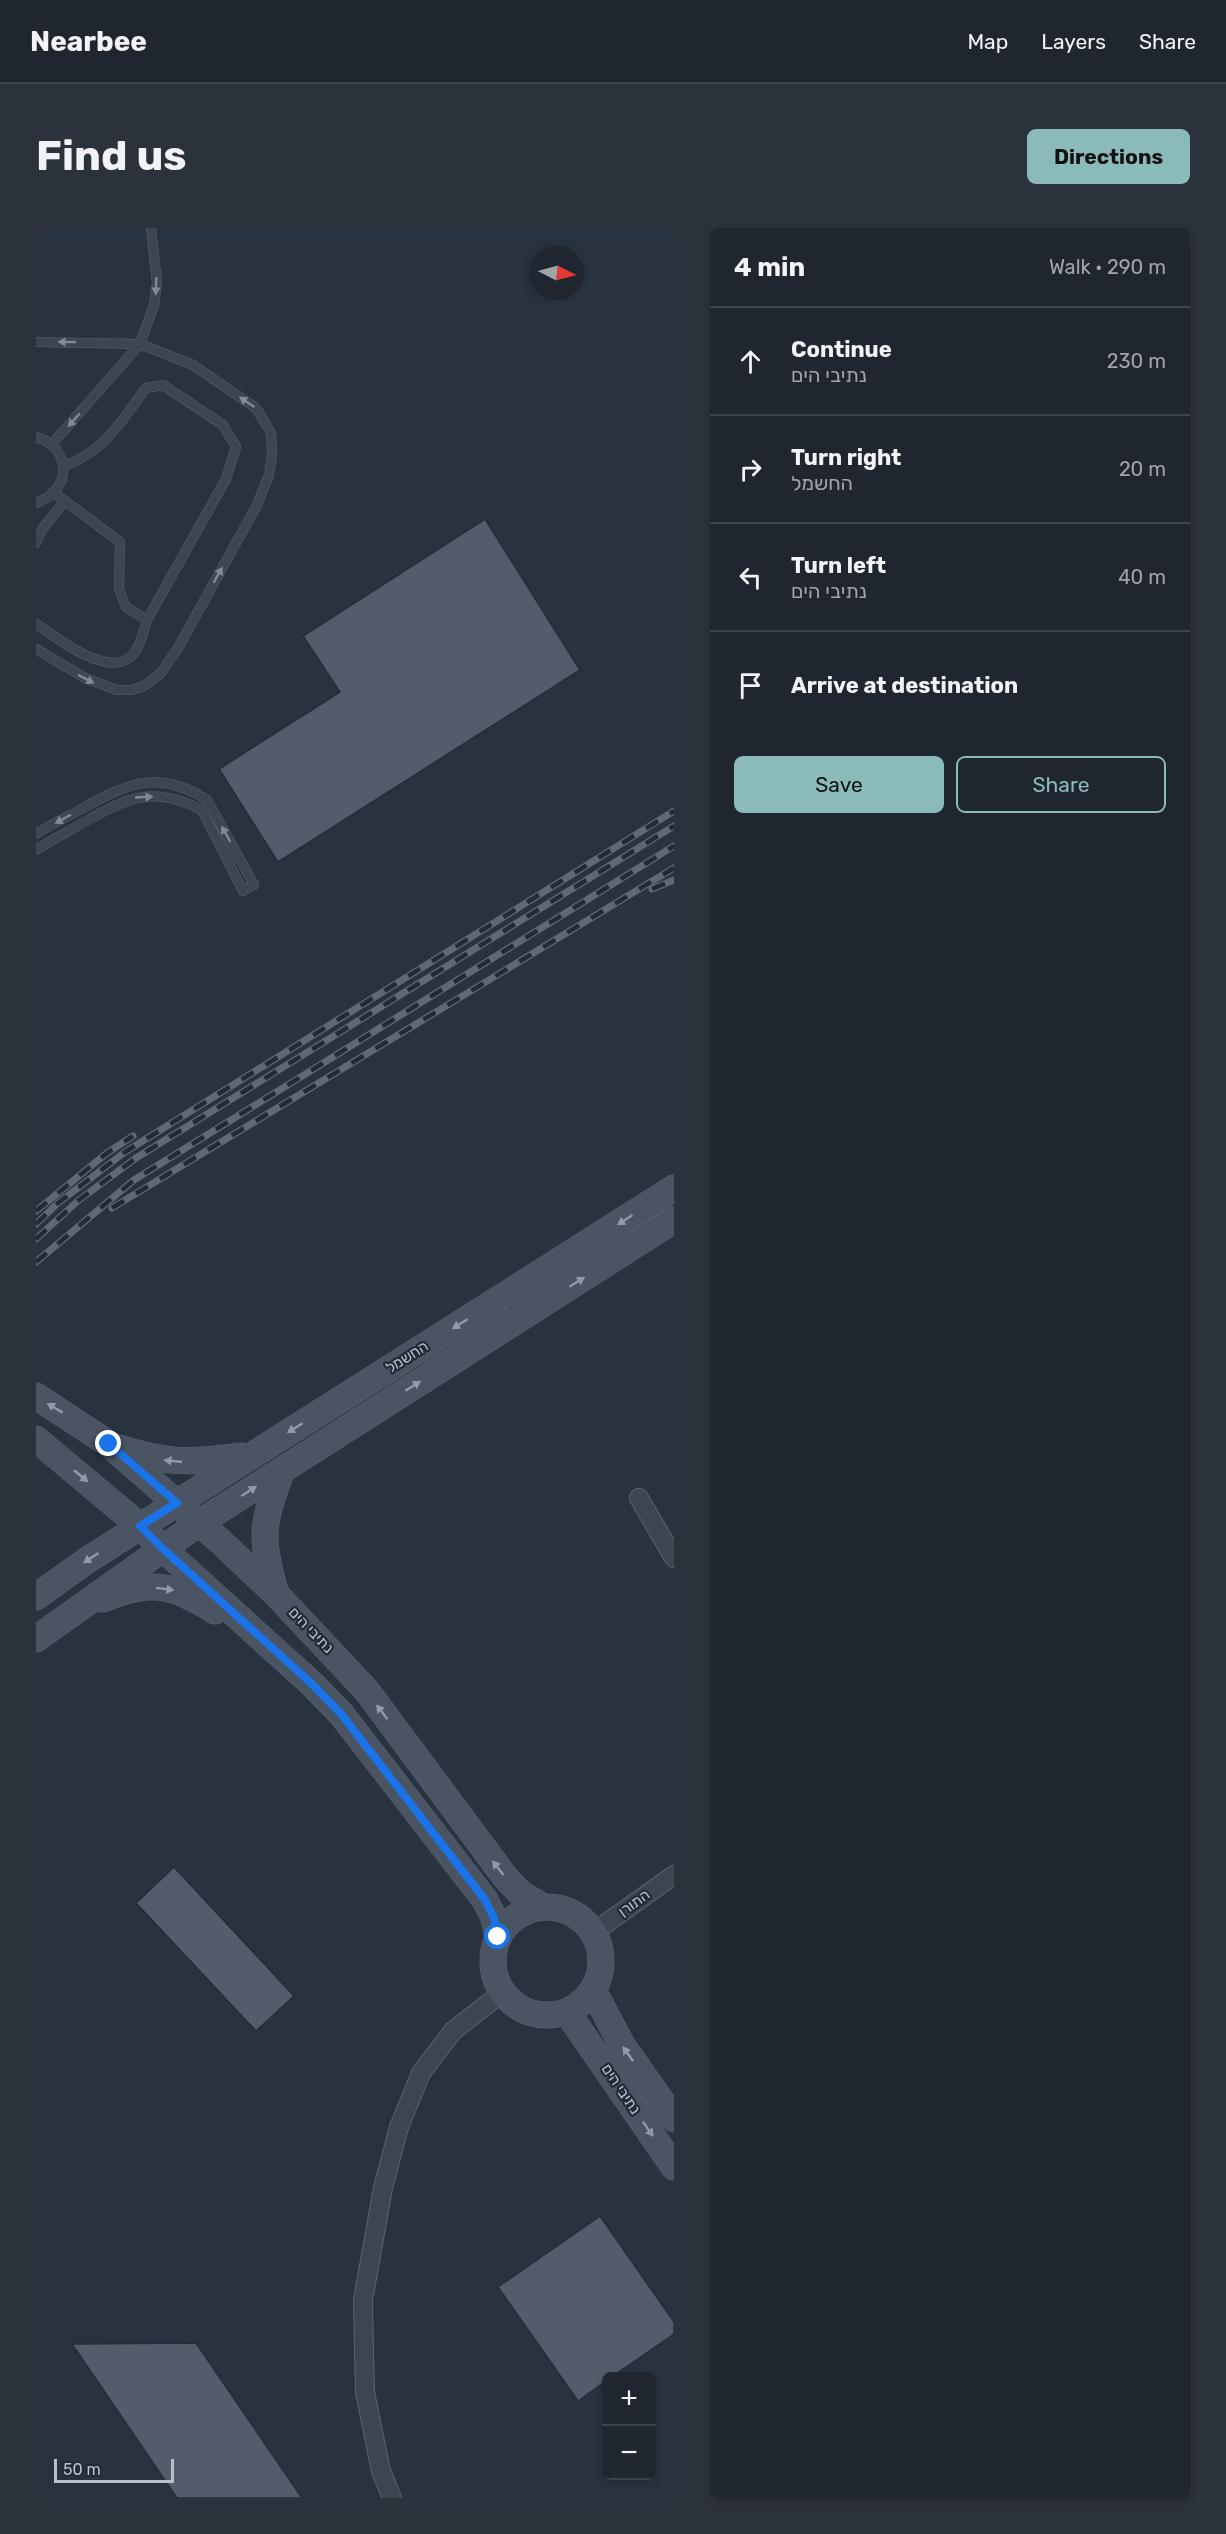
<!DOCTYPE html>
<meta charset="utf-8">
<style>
:root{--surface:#1f2630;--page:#2c323c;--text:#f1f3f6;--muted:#a1a5ab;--line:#3c434c;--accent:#8bbbb9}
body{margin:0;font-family:Rubik,Heebo,sans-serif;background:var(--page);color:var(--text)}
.controls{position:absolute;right:18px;bottom:18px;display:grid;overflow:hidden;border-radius:9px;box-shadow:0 3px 9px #0003}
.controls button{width:54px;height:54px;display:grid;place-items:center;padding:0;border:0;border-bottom:2px solid var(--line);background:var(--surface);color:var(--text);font:30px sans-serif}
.compass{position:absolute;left:494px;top:18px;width:54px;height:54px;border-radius:50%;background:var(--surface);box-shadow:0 3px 9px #0003;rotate:96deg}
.scale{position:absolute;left:18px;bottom:15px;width:120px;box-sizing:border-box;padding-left:6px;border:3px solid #b9c0ca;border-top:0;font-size:16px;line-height:21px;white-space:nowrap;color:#b9c0ca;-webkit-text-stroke:4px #212a35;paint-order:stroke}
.stop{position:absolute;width:18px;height:18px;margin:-14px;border:4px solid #1a73e8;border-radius:50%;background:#fff}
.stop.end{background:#1a73e8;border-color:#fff;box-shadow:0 2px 6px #0008}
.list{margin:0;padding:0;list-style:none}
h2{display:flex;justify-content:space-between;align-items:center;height:78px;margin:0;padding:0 24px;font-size:26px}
h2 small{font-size:20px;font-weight:400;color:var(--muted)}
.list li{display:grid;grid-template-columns:39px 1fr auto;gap:18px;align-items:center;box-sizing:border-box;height:108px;padding:0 24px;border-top:2px solid var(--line)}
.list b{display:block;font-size:22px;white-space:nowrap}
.list p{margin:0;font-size:20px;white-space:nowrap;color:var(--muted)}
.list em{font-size:20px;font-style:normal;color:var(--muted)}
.actions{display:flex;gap:12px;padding:18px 24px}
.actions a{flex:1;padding:14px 0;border:2px solid var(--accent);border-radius:9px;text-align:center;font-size:21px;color:var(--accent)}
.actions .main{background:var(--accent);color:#111}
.icon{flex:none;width:33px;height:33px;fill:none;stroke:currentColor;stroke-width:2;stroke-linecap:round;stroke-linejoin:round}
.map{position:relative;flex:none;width:638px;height:2270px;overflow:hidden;border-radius:9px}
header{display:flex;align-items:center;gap:36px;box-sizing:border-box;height:84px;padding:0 30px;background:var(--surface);border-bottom:2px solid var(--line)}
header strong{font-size:28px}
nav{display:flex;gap:33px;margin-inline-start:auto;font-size:21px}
.intro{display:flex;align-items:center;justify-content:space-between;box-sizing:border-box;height:144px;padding:0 36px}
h1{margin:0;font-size:42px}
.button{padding:15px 27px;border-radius:9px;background:var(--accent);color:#111;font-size:21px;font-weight:700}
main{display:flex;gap:36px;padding:0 36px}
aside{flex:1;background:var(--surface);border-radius:9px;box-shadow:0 3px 9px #0003}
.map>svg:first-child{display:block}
.building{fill:#525c6a;stroke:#232c37;stroke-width:1.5}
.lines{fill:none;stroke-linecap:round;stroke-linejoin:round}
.lane-casing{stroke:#5a636d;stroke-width:10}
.street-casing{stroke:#5a636d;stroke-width:20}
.secondary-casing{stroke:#5a636d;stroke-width:27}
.lane{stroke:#3d4550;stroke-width:9}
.street{stroke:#3d4550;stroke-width:18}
.secondary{stroke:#4b5462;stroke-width:26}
.rail-casing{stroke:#5f6976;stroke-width:7}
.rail{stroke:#212a35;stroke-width:4.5;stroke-dasharray:14;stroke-linecap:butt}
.oneway{fill:#818993}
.oneway2{fill:#929aa6}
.route{stroke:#1a73e8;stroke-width:8}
.labels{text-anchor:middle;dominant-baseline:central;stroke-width:4.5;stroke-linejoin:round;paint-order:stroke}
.street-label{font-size:15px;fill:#b9c0ca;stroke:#212a35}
</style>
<header>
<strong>Nearbee</strong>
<nav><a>Map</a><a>Layers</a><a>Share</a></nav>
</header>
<div class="intro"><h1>Find us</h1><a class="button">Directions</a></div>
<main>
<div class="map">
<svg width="638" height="2270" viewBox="0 0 638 2270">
<rect width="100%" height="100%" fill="#293340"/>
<path class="building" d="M 449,291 L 544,442 L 242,634 L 183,541 L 304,464 L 267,408 Z
M 138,1639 L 258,1768 L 220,1803 L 100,1675 Z
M 564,1988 L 638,2094 L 638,2106 L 577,2148 L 570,2148 L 570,2153 L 542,2173 L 462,2059 Z
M 160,2115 L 266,2270 L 141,2270 L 36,2116 Z"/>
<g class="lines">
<g class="lane-casing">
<path id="lane" d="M 0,114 L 104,116 L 157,137 L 220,180 L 235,205 L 236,227 L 233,247 L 220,279 L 142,420 L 125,445 L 108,458 L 95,462 L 81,462 L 49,450 L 0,421
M 0,209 C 37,220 36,263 0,275
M 16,216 L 104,116 L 118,77 L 121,55 L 115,0
M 27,238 C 68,225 85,193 110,160 L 127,157 L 187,197 L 200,219 L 190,251 L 111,392
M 0,315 L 7,300 L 29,273
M 0,396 C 20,409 68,448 93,430 C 104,422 107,404 111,392 L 90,379 L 83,361 L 84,314 L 18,265
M 0,606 C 16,596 33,588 49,579 C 94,554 124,542 171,572 L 218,657 L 207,663 L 166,582 C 118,558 95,568 52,592 C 35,602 17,611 0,622"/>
</g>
<g class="street-casing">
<path id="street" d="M 603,1270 L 638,1330
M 558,1704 L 638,1647
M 356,2270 L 345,2243 L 329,2164 L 328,2124 L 327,2072 L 347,1960 L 363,1899 L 385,1845 L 417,1803 L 467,1764"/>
</g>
<g class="secondary-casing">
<path id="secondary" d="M 0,1168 L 73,1216 L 185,1314 L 240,1366 L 331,1463 L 469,1649 L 485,1666 L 506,1678
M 0,1211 L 104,1298 L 126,1320 L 276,1456 L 306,1487 L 449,1672 L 458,1690 L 462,1709
M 83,1220 C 134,1236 154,1235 206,1228
M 240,1366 C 224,1309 225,1298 246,1242
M 0,1369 L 50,1333 L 141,1275 L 638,960
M 67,1371 C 115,1351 136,1356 179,1383
M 0,1411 L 163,1295 L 638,992
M457 1733a54 54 0 1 1 108 0a54 54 0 1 1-108 0Z
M 557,1762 L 586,1817 L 638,1891
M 531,1784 L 638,1939"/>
</g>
<use href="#lane" class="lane"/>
<use href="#street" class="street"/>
<use href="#secondary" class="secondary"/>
<g class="rail-casing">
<path id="rail" d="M 616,661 L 638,652
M 76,980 L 638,640
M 0,983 L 71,925 L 97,908
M 0,996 L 22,975 L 89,924 L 638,583
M 0,1011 L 43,972 L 100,930 L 638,598
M 0,1034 L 98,952 L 638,618"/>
</g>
<use href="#rail" class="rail"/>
</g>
<defs><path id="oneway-solid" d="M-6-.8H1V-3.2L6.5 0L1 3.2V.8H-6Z" transform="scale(1.5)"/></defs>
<g class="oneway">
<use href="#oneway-solid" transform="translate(120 58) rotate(92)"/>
<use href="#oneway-solid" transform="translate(31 114) rotate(-179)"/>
<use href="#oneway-solid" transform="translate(211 174) rotate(-146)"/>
<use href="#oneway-solid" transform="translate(38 192) rotate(131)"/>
<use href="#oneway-solid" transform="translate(182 347) rotate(-61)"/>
<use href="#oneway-solid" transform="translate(50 451) rotate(27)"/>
<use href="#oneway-solid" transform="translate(108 569) rotate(-3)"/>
<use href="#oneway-solid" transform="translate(27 591) rotate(151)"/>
<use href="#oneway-solid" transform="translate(190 606) rotate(-119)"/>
</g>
<g class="oneway2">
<use href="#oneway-solid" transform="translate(589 992) rotate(147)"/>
<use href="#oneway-solid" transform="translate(541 1054) rotate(-32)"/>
<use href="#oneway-solid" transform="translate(424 1096) rotate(148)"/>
<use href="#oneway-solid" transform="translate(377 1158) rotate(-32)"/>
<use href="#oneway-solid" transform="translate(19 1180) rotate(-149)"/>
<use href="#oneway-solid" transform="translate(259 1200) rotate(148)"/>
<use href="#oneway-solid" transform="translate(137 1233) rotate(-174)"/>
<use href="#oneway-solid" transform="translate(45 1248) rotate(40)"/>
<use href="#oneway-solid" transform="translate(213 1263) rotate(-33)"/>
<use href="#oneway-solid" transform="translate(55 1330) rotate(147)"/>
<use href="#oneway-solid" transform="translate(129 1361) rotate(7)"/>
<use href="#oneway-solid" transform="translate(346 1484) rotate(-127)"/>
<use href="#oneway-solid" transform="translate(462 1640) rotate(-128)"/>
<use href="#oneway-solid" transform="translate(592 1826) rotate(-125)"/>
<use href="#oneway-solid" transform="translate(612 1901) rotate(55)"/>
</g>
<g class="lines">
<path class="route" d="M 73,1216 L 141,1275 L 104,1298 L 126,1320 L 276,1456 L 306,1487 L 449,1672 L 458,1690 L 462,1709"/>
</g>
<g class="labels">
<g class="street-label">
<text transform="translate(371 1129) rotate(-32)">החשמל</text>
<text transform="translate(275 1402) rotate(46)">נתיבי הים</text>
<text transform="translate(598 1675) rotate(-36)">התורן</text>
<text transform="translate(585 1861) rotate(56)">נתיבי הים</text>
</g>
</g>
</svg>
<div class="controls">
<button>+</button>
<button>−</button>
</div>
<svg class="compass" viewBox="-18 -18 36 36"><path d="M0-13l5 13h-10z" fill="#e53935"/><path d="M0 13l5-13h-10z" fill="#a1a5ab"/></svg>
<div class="scale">50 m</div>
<div class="stop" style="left:462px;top:1709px"></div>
<div class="stop end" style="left:73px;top:1216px"></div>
</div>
<aside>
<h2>4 min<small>Walk · 290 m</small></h2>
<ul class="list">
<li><svg class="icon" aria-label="ahead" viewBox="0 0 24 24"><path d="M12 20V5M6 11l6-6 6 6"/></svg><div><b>Continue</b><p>נתיבי הים</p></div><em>230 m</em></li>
<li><svg class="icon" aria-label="right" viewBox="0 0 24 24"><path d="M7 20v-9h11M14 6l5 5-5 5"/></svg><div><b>Turn right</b><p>החשמל</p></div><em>20 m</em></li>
<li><svg class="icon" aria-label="left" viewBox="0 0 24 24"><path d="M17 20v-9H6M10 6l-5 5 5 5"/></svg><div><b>Turn left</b><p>נתיבי הים</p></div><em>40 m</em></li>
<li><svg class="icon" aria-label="arrive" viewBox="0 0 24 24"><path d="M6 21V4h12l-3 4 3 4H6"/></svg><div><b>Arrive at destination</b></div></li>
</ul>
<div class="actions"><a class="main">Save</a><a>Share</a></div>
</aside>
</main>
